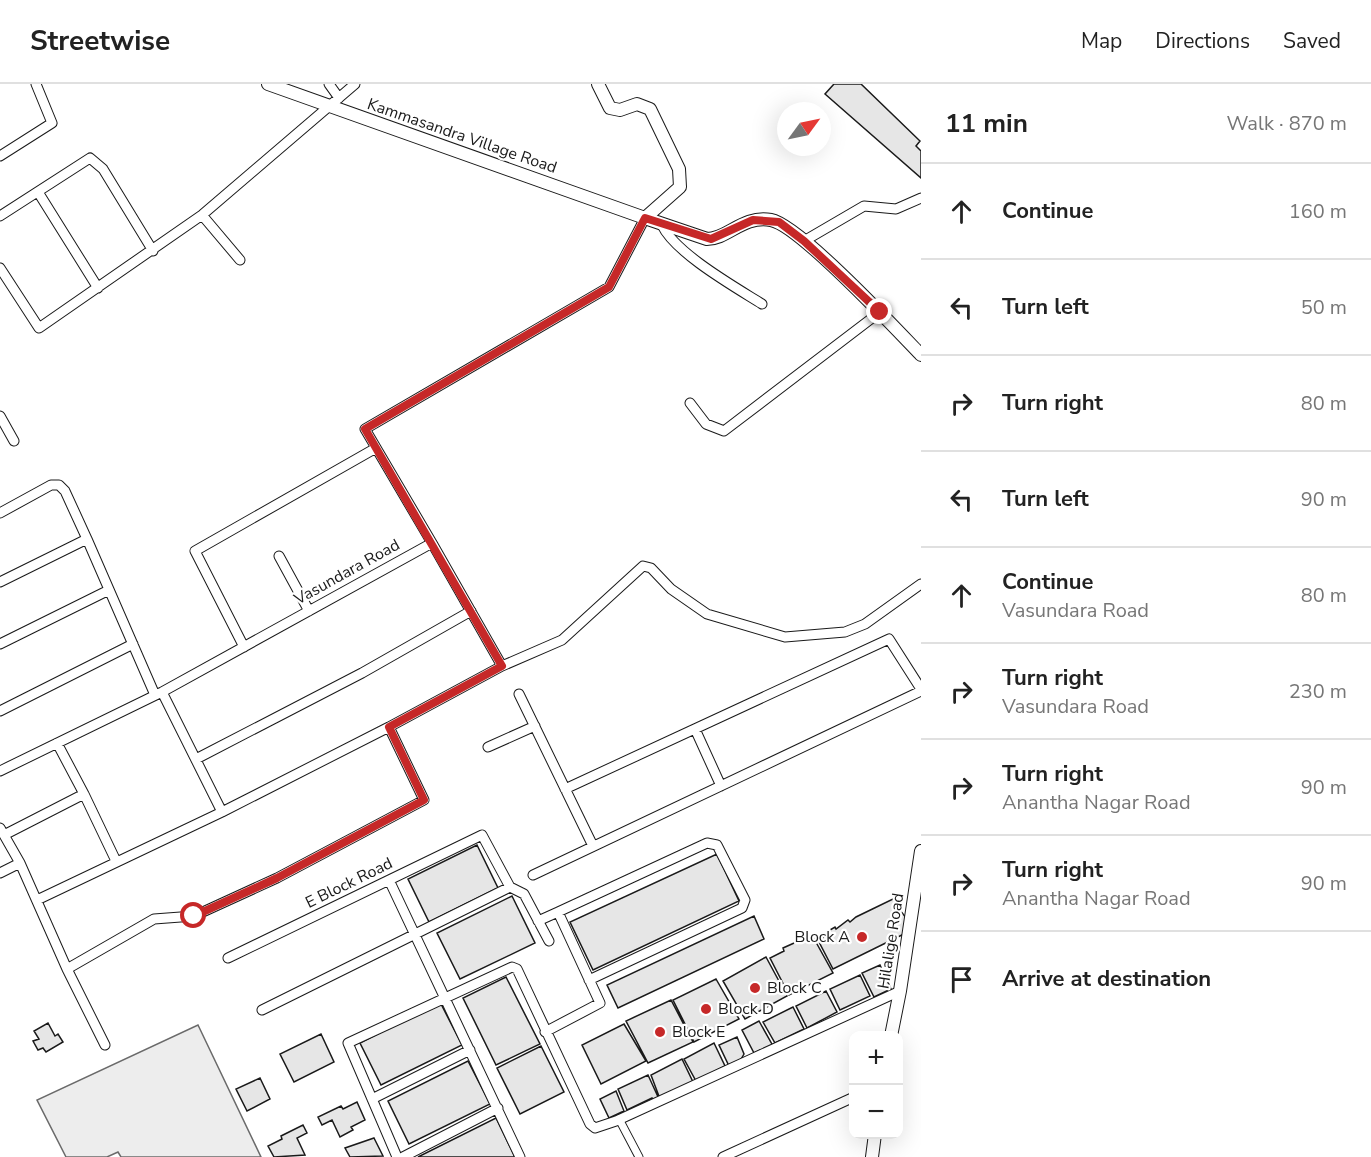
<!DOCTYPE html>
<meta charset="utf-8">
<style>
:root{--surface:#fff;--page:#f2f2f2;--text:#222;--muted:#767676;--line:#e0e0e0}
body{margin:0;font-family:"Nunito Sans",sans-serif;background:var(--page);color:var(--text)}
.controls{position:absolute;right:18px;bottom:18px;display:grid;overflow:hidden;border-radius:12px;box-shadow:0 6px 24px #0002}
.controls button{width:54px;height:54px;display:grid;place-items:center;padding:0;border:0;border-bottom:2px solid var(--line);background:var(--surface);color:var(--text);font:30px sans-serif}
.compass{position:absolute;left:777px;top:18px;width:54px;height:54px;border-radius:50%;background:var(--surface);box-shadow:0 6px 24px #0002;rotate:57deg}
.stop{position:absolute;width:18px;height:18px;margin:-14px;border:4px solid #c62828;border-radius:50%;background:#fff}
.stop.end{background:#c62828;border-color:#fff;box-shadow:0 2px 6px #0008}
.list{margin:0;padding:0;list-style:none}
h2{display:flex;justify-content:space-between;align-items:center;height:78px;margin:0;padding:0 24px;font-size:26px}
h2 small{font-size:20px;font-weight:400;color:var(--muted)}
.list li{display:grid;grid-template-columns:39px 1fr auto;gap:18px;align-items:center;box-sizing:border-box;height:96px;padding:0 24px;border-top:2px solid var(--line)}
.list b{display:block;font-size:22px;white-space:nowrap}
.list p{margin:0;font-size:20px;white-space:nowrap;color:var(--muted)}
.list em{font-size:20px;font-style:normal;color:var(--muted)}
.icon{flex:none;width:33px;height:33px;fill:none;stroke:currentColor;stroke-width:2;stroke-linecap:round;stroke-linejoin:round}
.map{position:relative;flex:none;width:921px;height:1073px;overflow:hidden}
header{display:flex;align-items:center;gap:36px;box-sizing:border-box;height:84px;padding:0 30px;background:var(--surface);border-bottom:2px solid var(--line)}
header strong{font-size:28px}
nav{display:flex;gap:33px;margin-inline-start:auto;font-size:21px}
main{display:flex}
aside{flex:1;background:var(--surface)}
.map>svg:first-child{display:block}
.built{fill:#ededed;stroke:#6a6a6a;stroke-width:1.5}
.building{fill:#e6e6e6;stroke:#1a1a1a;stroke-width:1.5}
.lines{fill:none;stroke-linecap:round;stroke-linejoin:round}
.pedestrian-casing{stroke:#1a1a1a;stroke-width:9}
.minor-casing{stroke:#1a1a1a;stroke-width:11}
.tertiary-casing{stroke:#1a1a1a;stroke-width:14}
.pedestrian{stroke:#fff;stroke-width:7}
.minor{stroke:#fff;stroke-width:9}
.tertiary{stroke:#fff;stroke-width:12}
.route{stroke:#c62828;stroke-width:8}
.poi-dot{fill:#c62828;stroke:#fff;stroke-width:2}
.labels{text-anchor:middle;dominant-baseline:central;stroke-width:4.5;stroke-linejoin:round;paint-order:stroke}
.street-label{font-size:16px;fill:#1a1a1a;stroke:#fff}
.poi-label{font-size:16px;fill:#1a1a1a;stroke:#fff;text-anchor:start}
</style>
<header>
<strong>Streetwise</strong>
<nav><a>Map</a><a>Directions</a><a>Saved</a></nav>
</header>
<main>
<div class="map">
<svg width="921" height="1073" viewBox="0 0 921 1073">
<rect width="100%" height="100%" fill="#fff"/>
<path class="built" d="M 198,941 L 261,1073 L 121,1073 L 118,1068 L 107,1073 L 66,1073 L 37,1016 Z"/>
<path class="building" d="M 834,0 L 861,0 L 920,57 L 916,62 L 921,67 L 921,94 L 825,10 Z
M 477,761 L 498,804 L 429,838 L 408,795 Z
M 717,770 L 739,817 L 593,886 L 570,838 Z
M 512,812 L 535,859 L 460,895 L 437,849 Z
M 895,814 L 899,825 L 907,835 L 908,848 L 833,885 L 818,856 L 830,850 L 830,846 L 835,843 L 836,845 L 848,836 L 850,838 L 856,833 Z
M 754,832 L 764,855 L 618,924 L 607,901 Z
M 812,851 L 833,889 L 789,911 L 770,874 L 784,867 L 783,864 Z
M 766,873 L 787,912 L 745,935 L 723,897 Z
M 880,881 L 891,905 L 874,913 L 862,889 Z
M 860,891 L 870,912 L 840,926 L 830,905 Z
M 506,893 L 540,960 L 496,981 L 463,914 Z
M 716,895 L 739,935 L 694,958 L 673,916 Z
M 826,907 L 837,928 L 807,944 L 796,922 Z
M 671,916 L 693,958 L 648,979 L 626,937 Z
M 440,918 L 462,961 L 381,1001 L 360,959 Z
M 793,923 L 804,945 L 775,959 L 763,938 Z
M 759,937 L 773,962 L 762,969 L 760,966 L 754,969 L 742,946 Z
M 48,939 L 55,952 L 58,950 L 63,958 L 46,968 L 43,964 L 38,966 L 33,957 L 39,955 L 34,947 Z
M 624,940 L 646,977 L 601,1000 L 582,961 Z
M 321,950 L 334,978 L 294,998 L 280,970 Z
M 737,953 L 744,970 L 740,977 L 729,982 L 719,961 Z
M 714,959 L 725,982 L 696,997 L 684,975 Z
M 541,962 L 564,1008 L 520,1030 L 497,984 Z
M 682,975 L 693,998 L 660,1015 L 651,991 Z
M 468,977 L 490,1020 L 409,1060 L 388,1017 Z
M 648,991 L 659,1015 L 654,1017 L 652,1014 L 627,1026 L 618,1005 Z
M 260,994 L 270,1015 L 247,1027 L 236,1005 Z
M 616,1007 L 624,1027 L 609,1034 L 600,1015 Z
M 357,1018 L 365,1036 L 351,1043 L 353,1046 L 340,1053 L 332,1036 L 322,1041 L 318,1033 L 341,1022 L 343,1025 Z
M 496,1034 L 515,1073 L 418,1073 Z
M 303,1041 L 307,1049 L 297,1054 L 305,1071 L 274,1073 L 268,1062 L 282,1055 L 281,1052 Z
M 374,1054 L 383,1072 L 350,1073 L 345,1064 Z"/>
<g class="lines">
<g class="pedestrian-casing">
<path id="pedestrian" d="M 619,1035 L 639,1073"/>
</g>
<g class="minor-casing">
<path id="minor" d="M 329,0 L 339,14
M 0,72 L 52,39 L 36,0
M 38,108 L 98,204
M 202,131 L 240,176
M 0,132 L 90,74 L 103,85 L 153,167
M 662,141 C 675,169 735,203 762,220
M 804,157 L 864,122 L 896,125 L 921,114
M 0,184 L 39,244 L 202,131 L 355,0
M 690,319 L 706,340 L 724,347 L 880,228
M 0,332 L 14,357
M 0,429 L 51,401 L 59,401 L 65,407 L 87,455
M 432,459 L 502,582
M 279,472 L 309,527
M 0,498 L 87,455 L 155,611
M 0,560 L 109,506
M 244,563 L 195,467 L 376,364
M 162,608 L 222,728
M 519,610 L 593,762
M 0,627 L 133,560
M 695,645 L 721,702
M 488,663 L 535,642
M 196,675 L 362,589 L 471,527
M 0,687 L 162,608 L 432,459 L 365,345 L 609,203 L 645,134
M 565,705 L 889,555 L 921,605
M 84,710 L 116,777
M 0,744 L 20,779 L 67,885 L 105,961
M 4,751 L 84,710 L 57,659
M 0,789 L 20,779
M 533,791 L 921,607
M 389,796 L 520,1073
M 510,803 L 524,810 L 549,857
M 37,816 L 222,728 L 389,643 L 502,582 L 562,556 L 643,482 L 651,484 L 671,505 L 707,530 L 785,553 L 845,548 L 865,540 L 921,500
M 538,837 L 558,828
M 228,874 L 482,751 L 510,803 L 262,926
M 67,885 L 154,835 L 194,832 L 277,794 L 424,716 L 389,643
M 545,948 L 600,919 L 558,828 L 707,759 L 717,761 L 745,816 L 742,824 L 589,896
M 372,1015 L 470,966
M 397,1073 L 348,959 L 512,883 L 517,885 L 590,1040 L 595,1044 L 616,1037 L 900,907
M 403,1073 L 498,1024
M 723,1073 L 854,1013"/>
</g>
<g class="tertiary-casing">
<path id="tertiary" d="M 268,0 L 645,134
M 598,0 L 610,24 L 620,26 L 637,20 L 650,25 L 679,85 L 680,103 L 645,134 L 707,155 C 728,155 742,131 771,136 C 799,141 897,246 921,271
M 891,952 L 900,907 L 921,767
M 872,1073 L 875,1050"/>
</g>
<use href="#pedestrian" class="pedestrian"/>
<use href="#minor" class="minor"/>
<use href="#tertiary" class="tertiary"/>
</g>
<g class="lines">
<path class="route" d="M 194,832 L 277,794 L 424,716 L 389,643 L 502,582 L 365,345 L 609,203 L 645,134 L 711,155 L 753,136 L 779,138 L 804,157 L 880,228"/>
</g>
<g class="poi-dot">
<circle cx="862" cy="853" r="6"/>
<circle cx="755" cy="904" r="6"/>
<circle cx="706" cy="925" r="6"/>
<circle cx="660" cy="948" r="6"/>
</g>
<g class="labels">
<g class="street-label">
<text transform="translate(462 52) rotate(19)">Kammasandra Village Road</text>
<text transform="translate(347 488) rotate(-29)">Vasundara Road</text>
<text transform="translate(349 799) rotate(-26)">E Block Road</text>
<text transform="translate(891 857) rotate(-81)">Hilalige Road</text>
</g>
<g class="poi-label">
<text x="850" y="853" text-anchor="end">Block A</text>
<text x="767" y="904">Block C</text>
<text x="718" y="925">Block D</text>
<text x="672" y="948">Block E</text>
</g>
</g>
</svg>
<div class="controls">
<button>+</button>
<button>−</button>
</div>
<svg class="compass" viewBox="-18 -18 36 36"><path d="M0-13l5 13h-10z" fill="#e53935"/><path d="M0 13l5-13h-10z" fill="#767676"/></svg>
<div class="stop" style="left:194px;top:832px"></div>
<div class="stop end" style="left:880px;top:228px"></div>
</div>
<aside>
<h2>11 min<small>Walk · 870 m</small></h2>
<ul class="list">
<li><svg class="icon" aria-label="ahead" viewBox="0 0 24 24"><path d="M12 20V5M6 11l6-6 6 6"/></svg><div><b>Continue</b></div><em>160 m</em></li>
<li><svg class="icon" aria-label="left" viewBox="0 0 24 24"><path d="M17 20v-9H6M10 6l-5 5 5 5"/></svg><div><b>Turn left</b></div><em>50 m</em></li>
<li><svg class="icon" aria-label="right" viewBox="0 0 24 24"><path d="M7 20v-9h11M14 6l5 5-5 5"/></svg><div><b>Turn right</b></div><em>80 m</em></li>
<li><svg class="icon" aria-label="left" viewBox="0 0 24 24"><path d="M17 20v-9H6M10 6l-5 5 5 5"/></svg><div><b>Turn left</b></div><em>90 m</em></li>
<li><svg class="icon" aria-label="ahead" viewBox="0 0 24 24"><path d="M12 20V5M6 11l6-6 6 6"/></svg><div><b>Continue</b><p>Vasundara Road</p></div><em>80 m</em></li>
<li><svg class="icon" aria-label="right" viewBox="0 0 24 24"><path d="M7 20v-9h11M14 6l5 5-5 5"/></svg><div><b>Turn right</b><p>Vasundara Road</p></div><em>230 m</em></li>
<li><svg class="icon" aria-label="right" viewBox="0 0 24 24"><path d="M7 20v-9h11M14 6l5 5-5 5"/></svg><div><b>Turn right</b><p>Anantha Nagar Road</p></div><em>90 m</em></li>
<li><svg class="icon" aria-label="right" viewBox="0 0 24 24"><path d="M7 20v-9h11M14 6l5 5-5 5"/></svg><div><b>Turn right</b><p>Anantha Nagar Road</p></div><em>90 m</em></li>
<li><svg class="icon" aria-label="arrive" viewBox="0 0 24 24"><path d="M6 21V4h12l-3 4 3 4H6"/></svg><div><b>Arrive at destination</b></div></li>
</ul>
</aside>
</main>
